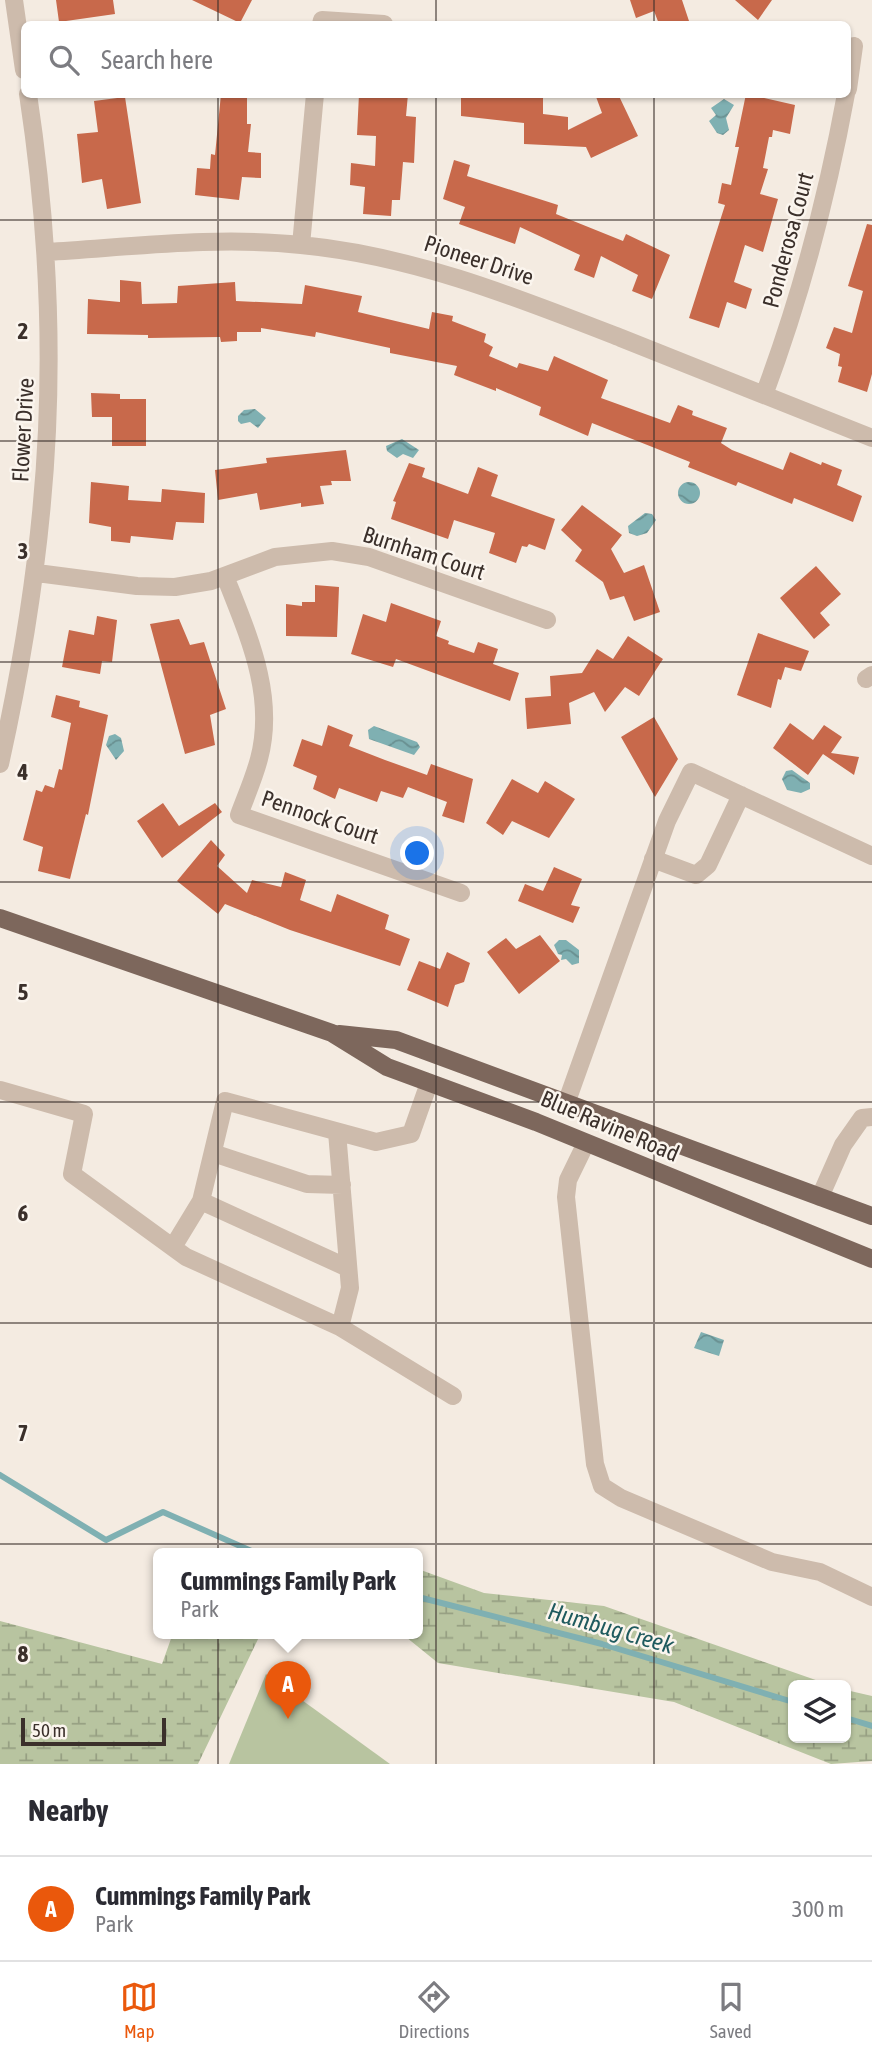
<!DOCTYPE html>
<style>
:root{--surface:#fff;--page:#f2f2f3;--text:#2b2b33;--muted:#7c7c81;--line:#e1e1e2;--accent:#ea580c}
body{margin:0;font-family:"Asap Condensed",sans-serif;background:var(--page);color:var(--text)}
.controls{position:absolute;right:21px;bottom:21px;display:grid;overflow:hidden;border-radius:10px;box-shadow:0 2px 5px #0004}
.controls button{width:63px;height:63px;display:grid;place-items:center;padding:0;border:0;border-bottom:2px solid var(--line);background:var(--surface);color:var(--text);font:35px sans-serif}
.scale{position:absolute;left:21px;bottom:18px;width:145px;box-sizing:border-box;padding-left:7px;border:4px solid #3b302b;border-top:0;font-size:19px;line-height:24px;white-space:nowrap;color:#3b302b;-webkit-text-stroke:5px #fbf5ee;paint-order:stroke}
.you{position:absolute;left:418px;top:854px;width:24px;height:24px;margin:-18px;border:5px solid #fff;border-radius:50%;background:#1a73e8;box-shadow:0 0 0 10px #1a73e833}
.badge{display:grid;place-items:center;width:46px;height:46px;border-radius:50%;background:var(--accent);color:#fff;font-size:23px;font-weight:700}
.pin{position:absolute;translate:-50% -58px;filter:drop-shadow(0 2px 4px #0008)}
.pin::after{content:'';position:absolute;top:37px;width:24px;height:21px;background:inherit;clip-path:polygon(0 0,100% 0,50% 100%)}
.popup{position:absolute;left:153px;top:1548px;width:270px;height:91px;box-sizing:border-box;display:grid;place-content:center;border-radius:10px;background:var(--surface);filter:drop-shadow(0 2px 5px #0005);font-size:23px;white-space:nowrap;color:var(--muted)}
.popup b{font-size:26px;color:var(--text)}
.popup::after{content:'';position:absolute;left:50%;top:100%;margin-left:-14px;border:14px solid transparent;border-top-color:var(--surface)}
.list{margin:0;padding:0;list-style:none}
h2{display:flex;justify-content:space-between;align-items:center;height:91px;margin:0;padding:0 28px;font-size:30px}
h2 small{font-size:23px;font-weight:400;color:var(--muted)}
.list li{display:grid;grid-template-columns:46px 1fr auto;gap:21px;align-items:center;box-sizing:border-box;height:105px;padding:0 28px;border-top:2px solid var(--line)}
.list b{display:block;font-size:26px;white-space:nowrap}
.list p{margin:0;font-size:23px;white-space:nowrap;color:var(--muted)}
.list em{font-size:23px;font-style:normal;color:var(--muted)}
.icon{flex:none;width:38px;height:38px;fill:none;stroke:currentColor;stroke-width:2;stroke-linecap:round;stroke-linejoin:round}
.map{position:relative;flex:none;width:872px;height:1764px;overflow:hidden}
.search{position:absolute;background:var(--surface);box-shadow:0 2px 5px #0004;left:21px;right:21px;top:21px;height:77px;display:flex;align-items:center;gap:18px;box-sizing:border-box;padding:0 24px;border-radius:10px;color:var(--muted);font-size:26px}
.sheet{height:196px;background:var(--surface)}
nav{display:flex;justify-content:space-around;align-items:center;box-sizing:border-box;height:98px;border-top:2px solid var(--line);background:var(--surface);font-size:19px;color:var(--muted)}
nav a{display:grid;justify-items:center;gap:4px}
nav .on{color:var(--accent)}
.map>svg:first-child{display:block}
.green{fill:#b8c4a0}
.wetland{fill:url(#wetland-marsh)}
.water{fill:url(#water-waves)}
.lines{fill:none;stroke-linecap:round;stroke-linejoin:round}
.stream{stroke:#7fb0b2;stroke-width:6}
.building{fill:#c8694b}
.minor{stroke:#cdbbac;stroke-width:18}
.major{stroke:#7d675c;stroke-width:18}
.grid{fill:none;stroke:#3b302b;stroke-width:2;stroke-opacity:0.55}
.labels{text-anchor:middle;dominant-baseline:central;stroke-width:5;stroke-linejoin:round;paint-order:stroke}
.street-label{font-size:23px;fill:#3b302b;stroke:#fbf5ee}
.water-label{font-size:24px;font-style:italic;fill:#1f5a5e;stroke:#fbf5ee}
.grid-label{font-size:23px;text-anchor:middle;font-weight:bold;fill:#3b302b;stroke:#fbf5ee;stroke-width:5;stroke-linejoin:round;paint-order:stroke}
</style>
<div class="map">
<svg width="872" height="1764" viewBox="0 0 872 1764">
<defs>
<pattern id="wetland-marsh" width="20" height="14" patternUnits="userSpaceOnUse" patternTransform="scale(1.75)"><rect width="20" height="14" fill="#b8c4a0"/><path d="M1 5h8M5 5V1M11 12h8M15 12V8" fill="none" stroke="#97a083"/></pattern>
<pattern id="water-waves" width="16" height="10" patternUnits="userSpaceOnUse" patternTransform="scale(1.75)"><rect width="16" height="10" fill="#7fb0b2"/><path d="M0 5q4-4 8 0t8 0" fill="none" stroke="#699091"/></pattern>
</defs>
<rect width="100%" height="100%" fill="#f4ebe1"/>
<path class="green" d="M 266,1674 L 390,1764 L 229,1764 Z"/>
<path class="wetland" d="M 418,1569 L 484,1593 L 604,1606 L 830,1685 L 793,1685 L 793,1738 L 846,1738 L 846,1690 L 872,1696 L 872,1761 L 831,1764 L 674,1702 L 438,1663 L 401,1633 L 418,1633 Z
M 0,1621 L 162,1664 L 173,1633 L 260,1635 L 198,1764 L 0,1764 Z"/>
<path class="water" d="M 724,99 L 734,105 L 726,118 L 729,130 L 723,135 L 717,133 L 709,121 L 716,115 L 711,108 Z
M 255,409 L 266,418 L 258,428 L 250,422 L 241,424 L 238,421 L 238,416 L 244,410 Z
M 402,439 L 419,450 L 413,458 L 403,454 L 397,458 L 387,451 L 386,446 Z
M678 493a11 11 0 1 1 22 0a11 11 0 1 1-22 0Z
M 645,513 L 652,514 L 656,520 L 647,533 L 637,536 L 629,533 L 628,526 Z
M 374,726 L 417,742 L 420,747 L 414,755 L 369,739 L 368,730 Z
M 115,734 L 121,738 L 124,751 L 116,760 L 106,745 L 109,736 Z
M 792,770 L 810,783 L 810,789 L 801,793 L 787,790 L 782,779 L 786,771 Z
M 559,940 L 566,940 L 579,950 L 579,963 L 572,965 L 566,959 L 561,960 L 562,955 L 558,954 L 554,945 Z
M 701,1332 L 724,1340 L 719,1356 L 694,1348 Z"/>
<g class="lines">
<path class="stream" d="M 0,1475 L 106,1540 L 163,1512 L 256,1553
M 418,1597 L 602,1644 L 793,1702
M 846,1718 L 872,1726"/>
</g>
<path class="building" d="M 56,0 L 113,0 L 115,14 L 59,22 Z
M 192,0 L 252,0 L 240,23 Z
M 630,0 L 682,0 L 690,24 L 659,24 L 654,11 L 636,18 Z
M 735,0 L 772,0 L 758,20 Z
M 221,94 L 247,96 L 247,124 L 251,124 L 248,152 L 261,153 L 261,178 L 242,177 L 239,200 L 195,195 L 197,168 L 210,169 L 211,154 L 215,155 Z
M 359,94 L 408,94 L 406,116 L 416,117 L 414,163 L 403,162 L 400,200 L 392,200 L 391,216 L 363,214 L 365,187 L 350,185 L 351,163 L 375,166 L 376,136 L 357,135 Z
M 461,94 L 543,97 L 543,114 L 568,117 L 568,130 L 602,113 L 595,94 L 618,94 L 638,136 L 591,158 L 586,147 L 524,144 L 524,123 L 461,116 Z
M 746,94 L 795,105 L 790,134 L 773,130 L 772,137 L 769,137 L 763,168 L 768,169 L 760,194 L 778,199 L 763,252 L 745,245 L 734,282 L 752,289 L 746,309 L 727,302 L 719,328 L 689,318 L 725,205 L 718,203 L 722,183 L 731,185 L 739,147 L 735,147 Z
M 125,97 L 141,203 L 107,209 L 102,179 L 82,183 L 77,134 L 98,132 L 94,101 Z
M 454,160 L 470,165 L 467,176 L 558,205 L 556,214 L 623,241 L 626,234 L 670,255 L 652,299 L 632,291 L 638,275 L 601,256 L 594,278 L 574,270 L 580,255 L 520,227 L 515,244 L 459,224 L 465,207 L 443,199 Z
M 867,224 L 872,225 L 872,374 L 867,392 L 838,382 L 842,367 L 838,366 L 840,354 L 826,348 L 834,327 L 852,333 L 863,291 L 848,286 Z
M 120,280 L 141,282 L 142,304 L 177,303 L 178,286 L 235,282 L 236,301 L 302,304 L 305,285 L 362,296 L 358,312 L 429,329 L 432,312 L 453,316 L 452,321 L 486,334 L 484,342 L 493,347 L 489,356 L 517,368 L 519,363 L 548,371 L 554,356 L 608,380 L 601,398 L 670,423 L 678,405 L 693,411 L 692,415 L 727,428 L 721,443 L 732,450 L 783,470 L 790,452 L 821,465 L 822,462 L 842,470 L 837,485 L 862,496 L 853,522 L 794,498 L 792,504 L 738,482 L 736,486 L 688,467 L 690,462 L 592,423 L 588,436 L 539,415 L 541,407 L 496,388 L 496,391 L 454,375 L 457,366 L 390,353 L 390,348 L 316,332 L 315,337 L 261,328 L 261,332 L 237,332 L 237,341 L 221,342 L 220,337 L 148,338 L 148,335 L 87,334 L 88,299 L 120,302 Z
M 91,393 L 120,394 L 120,399 L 146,399 L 146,446 L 112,446 L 112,417 L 92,417 Z
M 346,450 L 351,481 L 331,481 L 332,485 L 320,486 L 324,504 L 301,507 L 301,503 L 260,510 L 257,493 L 218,500 L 215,470 L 267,463 L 266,458 Z
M 409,463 L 425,468 L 422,477 L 468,494 L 478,467 L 498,475 L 491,496 L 555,519 L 545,550 L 529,544 L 527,547 L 522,546 L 516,563 L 489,553 L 495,533 L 454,520 L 448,539 L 391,519 L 396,502 L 393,501 Z
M 91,482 L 129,486 L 128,500 L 161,502 L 162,489 L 205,493 L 204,523 L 176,522 L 173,540 L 131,536 L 130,543 L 111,541 L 111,527 L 89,523 Z
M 582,505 L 622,535 L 611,549 L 624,573 L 644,565 L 660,612 L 634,621 L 624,596 L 610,600 L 603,582 L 575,561 L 582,550 L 561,530 Z
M 816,566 L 841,594 L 820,613 L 830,625 L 814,639 L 780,598 Z
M 315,585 L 339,587 L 337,637 L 286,636 L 286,604 L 302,606 L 302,602 L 315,602 Z
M 391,603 L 441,621 L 436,636 L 449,641 L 448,644 L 474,653 L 478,642 L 498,649 L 493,664 L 519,673 L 510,701 L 396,659 L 393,667 L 351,654 L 363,614 L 386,622 Z
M 97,616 L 117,620 L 112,662 L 102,661 L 100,674 L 62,667 L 69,630 L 94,635 Z
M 179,619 L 190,645 L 204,642 L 226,709 L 210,715 L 215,745 L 185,754 L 150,624 Z
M 758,633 L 809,651 L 801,671 L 785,667 L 781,680 L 778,679 L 771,708 L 737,695 Z
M 628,636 L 663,659 L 639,696 L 625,687 L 605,712 L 594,692 L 569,703 L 571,724 L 527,729 L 525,698 L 551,696 L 550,676 L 582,673 L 597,649 L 613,659 Z
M 56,695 L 80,701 L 79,707 L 108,715 L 88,815 L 86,814 L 70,879 L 38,871 L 43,847 L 23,840 L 36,790 L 42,792 L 45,785 L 54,788 L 59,769 L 62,770 L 71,723 L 51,717 Z
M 654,717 L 678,759 L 655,797 L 621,737 Z
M 790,723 L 813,740 L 824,725 L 842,737 L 831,753 L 859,757 L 854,775 L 823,754 L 808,775 L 773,748 Z
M 328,725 L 353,735 L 349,746 L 385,760 L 427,775 L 431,764 L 473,779 L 464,823 L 442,816 L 447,802 L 408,787 L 403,798 L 381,791 L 377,802 L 339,788 L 335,799 L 313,789 L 317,776 L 293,766 L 302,739 L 322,746 Z
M 512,779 L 538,793 L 545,781 L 575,799 L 549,838 L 512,821 L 503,835 L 486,823 Z
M 163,803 L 179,826 L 215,803 L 222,812 L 162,858 L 137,821 Z
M 211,840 L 225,855 L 217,866 L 247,893 L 252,880 L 281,887 L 285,872 L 306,880 L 300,900 L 331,912 L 337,894 L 389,915 L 385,929 L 410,939 L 400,966 L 290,930 L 225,904 L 218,914 L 177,881 Z
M 554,867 L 582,879 L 571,905 L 580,907 L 573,923 L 518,901 L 525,884 L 543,891 Z
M 540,935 L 560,961 L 519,994 L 487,952 L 506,938 L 516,949 Z
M 447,952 L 470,963 L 464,982 L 455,985 L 448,1007 L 407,990 L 419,961 L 440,969 Z"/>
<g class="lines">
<path class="minor" d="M 14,0 L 24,70
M 321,24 L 322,20 L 384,24
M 848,89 L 854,46
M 301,245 L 315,94
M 47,252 C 131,247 217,236 301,245 C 414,256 516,297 621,338 C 704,371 788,404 872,438
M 764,395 C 801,296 827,198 846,94
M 37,573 L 137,586 L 175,587 L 211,581 L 275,557 L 332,551 L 369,557 L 547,620
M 225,576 C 248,635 276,695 259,759 C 254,778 246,796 239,815 L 461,893
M 866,679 L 872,675
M 0,764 C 52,531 64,331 28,94
M 653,859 L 696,875 L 708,865 L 741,795
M 0,1090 L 84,1114 L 72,1174 L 186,1257 L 340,1327 L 453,1396
M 567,1101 L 667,821 L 691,772 L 872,856
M 337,1132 L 350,1288 L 340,1327
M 586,1143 L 568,1180 L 566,1197 L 595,1464 L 602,1486 L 621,1498 L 772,1562 L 820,1572 L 872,1597
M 213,1153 L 307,1184 L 342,1185
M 820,1197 L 843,1145 L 862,1118 L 872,1117
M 201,1201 L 225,1101 L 376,1142 L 411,1134 L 429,1083
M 173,1247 L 201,1201 L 348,1268"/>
<path class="major" d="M 0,918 L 332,1033 L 387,1067 L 536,1122 L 872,1259
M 339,1034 L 396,1040 L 872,1216"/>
</g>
<path class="grid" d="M 218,0 L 218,24M 436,0 L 436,24M 654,0 L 654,24M 218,94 L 218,1764M 436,94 L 436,1764M 654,94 L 654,1764M 0,220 L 872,220M 0,441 L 872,441M 0,662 L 872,662M 0,882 L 872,882M 0,1102 L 872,1102M 0,1323 L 872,1323M 0,1544 L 872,1544"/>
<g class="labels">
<g class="street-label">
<text transform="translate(788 240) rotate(-75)">Ponderosa Court</text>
<text transform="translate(479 260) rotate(18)">Pioneer Drive</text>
<text transform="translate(23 430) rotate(-87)">Flower Drive</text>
<text transform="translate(424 553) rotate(18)">Burnham Court</text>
<text transform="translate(320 817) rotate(19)">Pennock Court</text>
<text transform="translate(610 1126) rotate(23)">Blue Ravine Road</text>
</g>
<g class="water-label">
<text transform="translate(611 1628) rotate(16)">Humbug Creek</text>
</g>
</g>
<g class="grid-label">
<text x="23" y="339">2</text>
<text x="23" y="559">3</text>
<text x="23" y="780">4</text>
<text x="23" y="1000">5</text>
<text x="23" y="1221">6</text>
<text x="23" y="1441">7</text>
<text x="23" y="1662">8</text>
</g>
</svg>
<div class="controls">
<button><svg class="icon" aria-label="layers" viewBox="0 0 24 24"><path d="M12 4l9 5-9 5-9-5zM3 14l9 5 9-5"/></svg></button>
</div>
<div class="scale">50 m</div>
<div class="you"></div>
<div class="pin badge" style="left:288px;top:1719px">A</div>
<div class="popup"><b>Cummings Family Park</b>Park</div>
<div class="search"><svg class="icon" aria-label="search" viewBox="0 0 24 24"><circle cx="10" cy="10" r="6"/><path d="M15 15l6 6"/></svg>Search here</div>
</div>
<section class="sheet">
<h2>Nearby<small></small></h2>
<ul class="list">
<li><span class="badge">A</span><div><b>Cummings Family Park</b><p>Park</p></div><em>300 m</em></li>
</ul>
</section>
<nav>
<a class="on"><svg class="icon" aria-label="map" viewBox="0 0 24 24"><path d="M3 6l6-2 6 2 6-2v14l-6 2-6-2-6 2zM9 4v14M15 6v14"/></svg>Map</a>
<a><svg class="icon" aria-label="directions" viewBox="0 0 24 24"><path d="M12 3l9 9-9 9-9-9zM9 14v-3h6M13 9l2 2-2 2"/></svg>Directions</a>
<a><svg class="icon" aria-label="saved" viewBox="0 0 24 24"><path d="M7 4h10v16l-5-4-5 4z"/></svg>Saved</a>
</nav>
